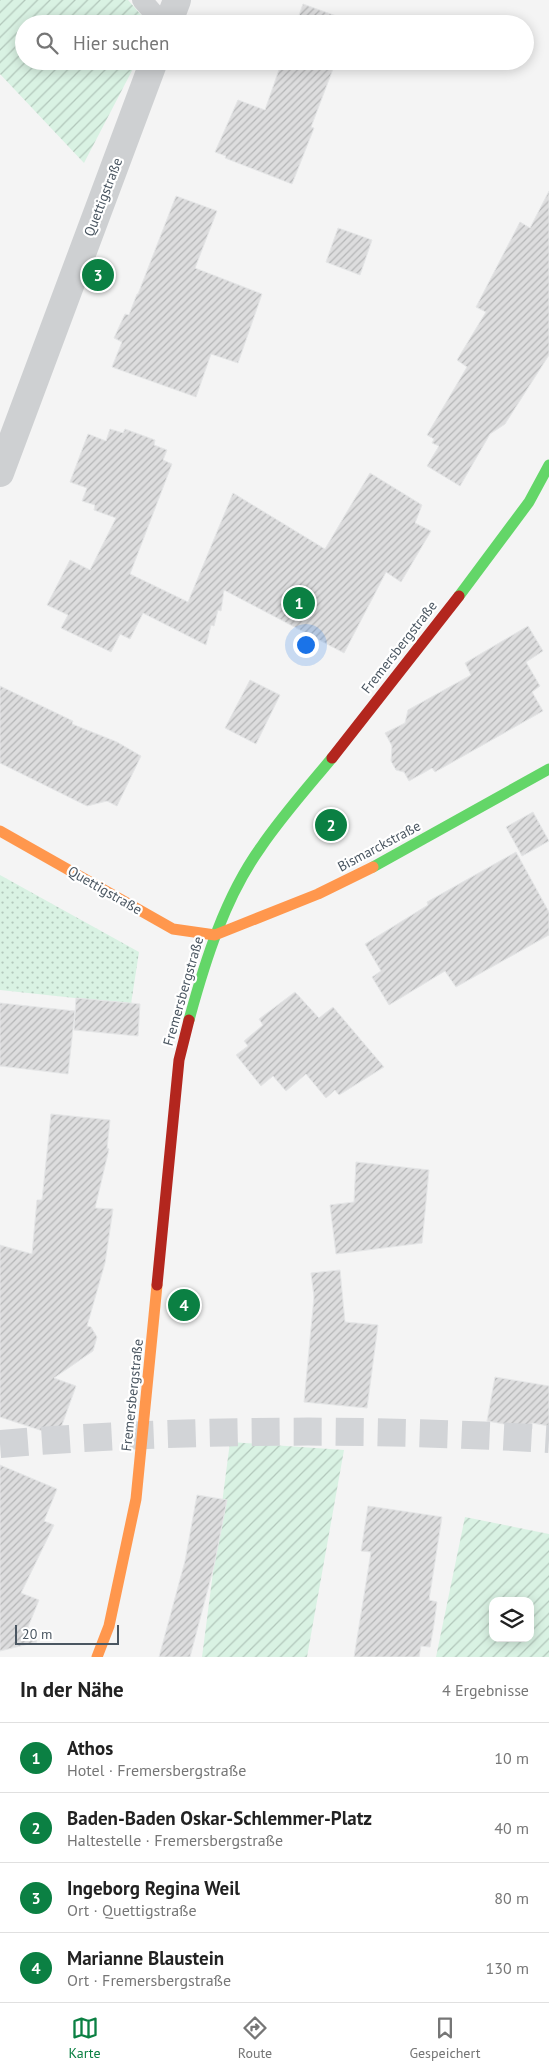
<!DOCTYPE html>
<html lang="de">
<meta charset="utf-8">
<style>
:root{--surface:#fff;--page:#f6f6f6;--text:#222;--muted:#767676;--line:#e0e0e0;--accent:#0b8043}
body{margin:0;font-family:"PT Sans",sans-serif;background:var(--page);color:var(--text)}
.controls{position:absolute;right:15px;bottom:15px;display:grid;overflow:hidden;border-radius:10px;box-shadow:0 2px 12px #0003}
.controls button{width:45px;height:45px;display:grid;place-items:center;padding:0;border:0;border-bottom:1px solid var(--line);background:var(--surface);color:var(--text);font:25px sans-serif}
.scale{position:absolute;left:15px;bottom:12px;width:104px;box-sizing:border-box;padding-left:5px;border:2px solid #4a5661;border-top:0;font-size:14px;line-height:18px;white-space:nowrap;color:#4a5661;-webkit-text-stroke:4px #fff;paint-order:stroke}
.you{position:absolute;left:305px;top:644px;width:18px;height:18px;margin:-12px;border:4px solid #fff;border-radius:50%;background:#1a73e8;box-shadow:0 0 0 8px #1a73e833}
.badge{display:grid;place-items:center;width:32px;height:32px;border-radius:50%;background:var(--accent);color:#fff;font-size:16px;font-weight:700}
.pin{position:absolute;translate:-50% -50%;border:2px solid #fff;box-shadow:0 1px 5px #0006}
.list{margin:0;padding:0;list-style:none}
h2{display:flex;justify-content:space-between;align-items:center;height:65px;margin:0;padding:0 20px;font-size:21px}
h2 small{font-size:16px;font-weight:400;color:var(--muted)}
.list li{display:grid;grid-template-columns:32px 1fr auto;gap:15px;align-items:center;box-sizing:border-box;height:70px;padding:0 20px;border-top:1px solid var(--line)}
.list b{display:block;font-size:19px;white-space:nowrap}
.list p{margin:0;font-size:16px;white-space:nowrap;color:var(--muted)}
.list em{font-size:16px;font-style:normal;color:var(--muted)}
.icon{flex:none;width:28px;height:28px;fill:none;stroke:currentColor;stroke-width:2;stroke-linecap:round;stroke-linejoin:round}
.map{position:relative;flex:none;width:549px;height:1657px;overflow:hidden}
.search{position:absolute;background:var(--surface);box-shadow:0 2px 12px #0003;left:15px;right:15px;top:15px;height:55px;display:flex;align-items:center;gap:12px;box-sizing:border-box;padding:0 18px;border-radius:28px;color:var(--muted);font-size:19px}
.sheet{height:345px;background:var(--surface)}
nav{display:flex;justify-content:space-around;align-items:center;box-sizing:border-box;height:70px;border-top:1px solid var(--line);background:var(--surface);font-size:14px;color:var(--muted)}
nav a{display:grid;justify-items:center;gap:2px}
nav .on{color:var(--accent)}
.map>svg:first-child{display:block}
.grass{fill:url(#grass-dots)}
.garden{fill:url(#garden-furrows);fill-rule:evenodd}
.building{fill:url(#building-hatch);stroke:#e5e6e7}
.lines{fill:none;stroke-linecap:round;stroke-linejoin:round}
.primary-tunnel{stroke:#d2d4d7;stroke-width:28;stroke-dasharray:28 14;stroke-linecap:butt}
.lane{stroke:#ced0d2;stroke-width:20}
.street{stroke:#ced0d2;stroke-width:28}
.fast{stroke:#63d668;stroke-width:11}
.slow{stroke:#ff974d;stroke-width:11}
.jam{stroke:#b3261e;stroke-width:11}
.labels{text-anchor:middle;dominant-baseline:central;stroke-width:4.5;stroke-linejoin:round;paint-order:stroke}
.street-label{font-size:14px;fill:#4a5661;stroke:#fff}
</style>
<div class="map">
<svg width="549" height="1657" viewBox="0 0 549 1657">
<defs>
<pattern id="grass-dots" width="8" height="8" patternUnits="userSpaceOnUse" patternTransform="scale(1.25)"><rect width="8" height="8" fill="#d9f2e3"/><path d="M2 2h.1M6 6h.1" fill="none" stroke="#b2c7bb" stroke-width="1.8" stroke-linecap="round"/></pattern>
<pattern id="garden-furrows" width="10" height="10" patternUnits="userSpaceOnUse" patternTransform="scale(1.25)"><rect width="10" height="10" fill="#d9f2e3"/><path d="M-1 1l2-2M0 10L10 0M9 11l2-2" fill="none" stroke="#b2c7bb"/></pattern>
<pattern id="building-hatch" width="6" height="6" patternUnits="userSpaceOnUse" patternTransform="scale(1.25)"><rect width="6" height="6" fill="#ddddde"/><path d="M-1 1l2-2M0 6l6-6M5 7l2-2" fill="none" stroke="#b5b6b7"/></pattern>
</defs>
<rect width="100%" height="100%" fill="#f4f4f4"/>
<path class="grass" d="M 0,875 L 139,952 L 131,1004 L 0,990 Z"/>
<path class="garden" d="M 0,0 L 128,0 L 149,24 L 24,24 L 24,61 L 137,61 L 84,163 L 0,74 Z
M 230,1442 L 344,1450 L 307,1657 L 202,1657 Z
M 465,1517 L 549,1534 L 549,1657 L 436,1657 ZM 493,1601 L 530,1601 L 530,1638 L 493,1638 Z"/>
<path class="building" d="M 303,4 L 350,21 L 350,24 L 296,24 Z
M 282,61 L 336,61 L 311,127 L 314,128 L 292,184 L 225,158 L 226,156 L 215,152 L 238,100 L 265,110 Z
M 549,191 L 549,355 L 505,424 L 490,434 L 460,486 L 427,466 L 439,446 L 432,443 L 434,439 L 427,435 L 467,367 L 457,360 L 486,312 L 476,307 L 520,222 L 530,228 Z
M 176,196 L 217,211 L 195,268 L 262,294 L 238,363 L 211,354 L 196,397 L 112,367 L 122,342 L 114,338 L 125,314 L 129,315 L 137,294 L 138,294 Z
M 338,228 L 372,240 L 360,275 L 326,262 Z
M 110,429 L 123,433 L 125,429 L 155,440 L 154,445 L 167,450 L 163,460 L 172,464 L 130,574 L 188,602 L 233,493 L 325,549 L 370,473 L 422,505 L 415,523 L 431,531 L 401,582 L 386,572 L 344,653 L 224,590 L 221,611 L 218,610 L 214,626 L 211,625 L 206,645 L 143,613 L 130,639 L 120,634 L 111,652 L 61,628 L 68,615 L 47,605 L 70,560 L 90,570 L 116,518 L 94,510 L 95,505 L 82,501 L 87,488 L 70,482 L 88,434 L 106,441 Z
M 528,626 L 543,651 L 526,662 L 540,686 L 532,692 L 543,711 L 435,772 L 432,768 L 409,781 L 404,772 L 396,770 L 391,761 L 392,746 L 385,733 L 405,723 L 408,710 L 471,675 L 465,663 Z
M 250,680 L 280,695 L 256,744 L 225,728 Z
M 0,686 L 73,721 L 72,724 L 117,742 L 141,756 L 117,806 L 107,801 L 87,806 L 0,763 Z
M 533,812 L 549,841 L 522,856 L 506,827 Z
M 516,852 L 549,912 L 549,935 L 456,987 L 445,971 L 389,1005 L 372,977 L 381,971 L 365,944 L 428,905 L 427,902 Z
M 295,992 L 319,1018 L 333,1007 L 384,1067 L 339,1095 L 335,1090 L 326,1098 L 306,1074 L 286,1091 L 273,1076 L 261,1086 L 236,1055 L 248,1046 L 244,1041 L 263,1025 L 259,1019 Z
M 76,998 L 140,1004 L 138,1036 L 74,1030 Z
M 0,1003 L 75,1011 L 68,1074 L 0,1066 Z
M 51,1114 L 110,1120 L 107,1148 L 109,1149 L 95,1208 L 113,1209 L 105,1263 L 87,1326 L 91,1327 L 97,1337 L 93,1351 L 54,1378 L 76,1386 L 58,1436 L 0,1417 L 0,1245 L 32,1254 L 37,1200 L 42,1200 Z
M 356,1162 L 429,1170 L 422,1243 L 336,1254 L 330,1205 L 354,1202 Z
M 340,1270 L 345,1322 L 378,1325 L 367,1408 L 304,1402 L 314,1297 L 311,1273 Z
M 495,1377 L 549,1386 L 549,1426 L 532,1423 L 532,1429 L 487,1421 Z
M 0,1465 L 57,1489 L 44,1521 L 54,1525 L 21,1593 L 39,1600 L 28,1627 L 37,1642 L 0,1651 Z
M 197,1495 L 227,1500 L 214,1566 L 190,1657 L 159,1657 L 185,1561 Z
M 368,1506 L 442,1517 L 429,1600 L 437,1602 L 434,1624 L 430,1647 L 421,1646 L 419,1657 L 354,1657 L 371,1552 L 361,1551 Z"/>
<g class="lines">
<path class="primary-tunnel" d="M 0,1444 C 183,1429 366,1428 549,1439"/>
<path class="lane" d="M 142,0 L 163,24"/>
<path class="street" d="M 168,24 L 177,0
M 0,473 L 154,61"/>
<path class="fast" d="M 459,596 L 529,502 L 549,465
M 373,867 L 549,769
M 189,1020 C 205,961 225,897 261,847 C 282,816 308,787 332,758"/>
<path class="slow" d="M 0,831 L 173,929 L 215,935 L 318,894 L 373,867
M 97,1657 L 109,1626 L 136,1499 L 157,1285"/>
<path class="jam" d="M 332,758 L 459,596
M 157,1285 L 179,1060 L 189,1020"/>
</g>
<g class="labels">
<g class="street-label">
<text transform="translate(103 197) rotate(-69)">Quettigstraße</text>
<text transform="translate(399 647) rotate(-52)">Fremersbergstraße</text>
<text transform="translate(379 846) rotate(-28)">Bismarckstraße</text>
<text transform="translate(105 890) rotate(30)">Quettigstraße</text>
<text transform="translate(183 991) rotate(-74)">Fremersbergstraße</text>
<text transform="translate(132 1395) rotate(-84)">Fremersbergstraße</text>
</g>
</g>
</svg>
<div class="controls">
<button><svg class="icon" aria-label="layers" viewBox="0 0 24 24"><path d="M12 4l9 5-9 5-9-5zM3 14l9 5 9-5"/></svg></button>
</div>
<div class="scale">20 m</div>
<div class="you"></div>
<div class="pin badge" style="left:299px;top:603px">1</div>
<div class="pin badge" style="left:331px;top:825px">2</div>
<div class="pin badge" style="left:98px;top:275px">3</div>
<div class="pin badge" style="left:184px;top:1305px">4</div>
<div class="search"><svg class="icon" aria-label="search" viewBox="0 0 24 24"><circle cx="10" cy="10" r="6"/><path d="M15 15l6 6"/></svg>Hier suchen</div>
</div>
<section class="sheet">
<h2>In der Nähe<small>4 Ergebnisse</small></h2>
<ul class="list">
<li><span class="badge">1</span><div><b>Athos</b><p>Hotel · Fremersbergstraße</p></div><em>10 m</em></li>
<li><span class="badge">2</span><div><b>Baden-Baden Oskar-Schlemmer-Platz</b><p>Haltestelle · Fremersbergstraße</p></div><em>40 m</em></li>
<li><span class="badge">3</span><div><b>Ingeborg Regina Weil</b><p>Ort · Quettigstraße</p></div><em>80 m</em></li>
<li><span class="badge">4</span><div><b>Marianne Blaustein</b><p>Ort · Fremersbergstraße</p></div><em>130 m</em></li>
</ul>
</section>
<nav>
<a class="on"><svg class="icon" aria-label="map" viewBox="0 0 24 24"><path d="M3 6l6-2 6 2 6-2v14l-6 2-6-2-6 2zM9 4v14M15 6v14"/></svg>Karte</a>
<a><svg class="icon" aria-label="directions" viewBox="0 0 24 24"><path d="M12 3l9 9-9 9-9-9zM9 14v-3h6M13 9l2 2-2 2"/></svg>Route</a>
<a><svg class="icon" aria-label="saved" viewBox="0 0 24 24"><path d="M7 4h10v16l-5-4-5 4z"/></svg>Gespeichert</a>
</nav>
